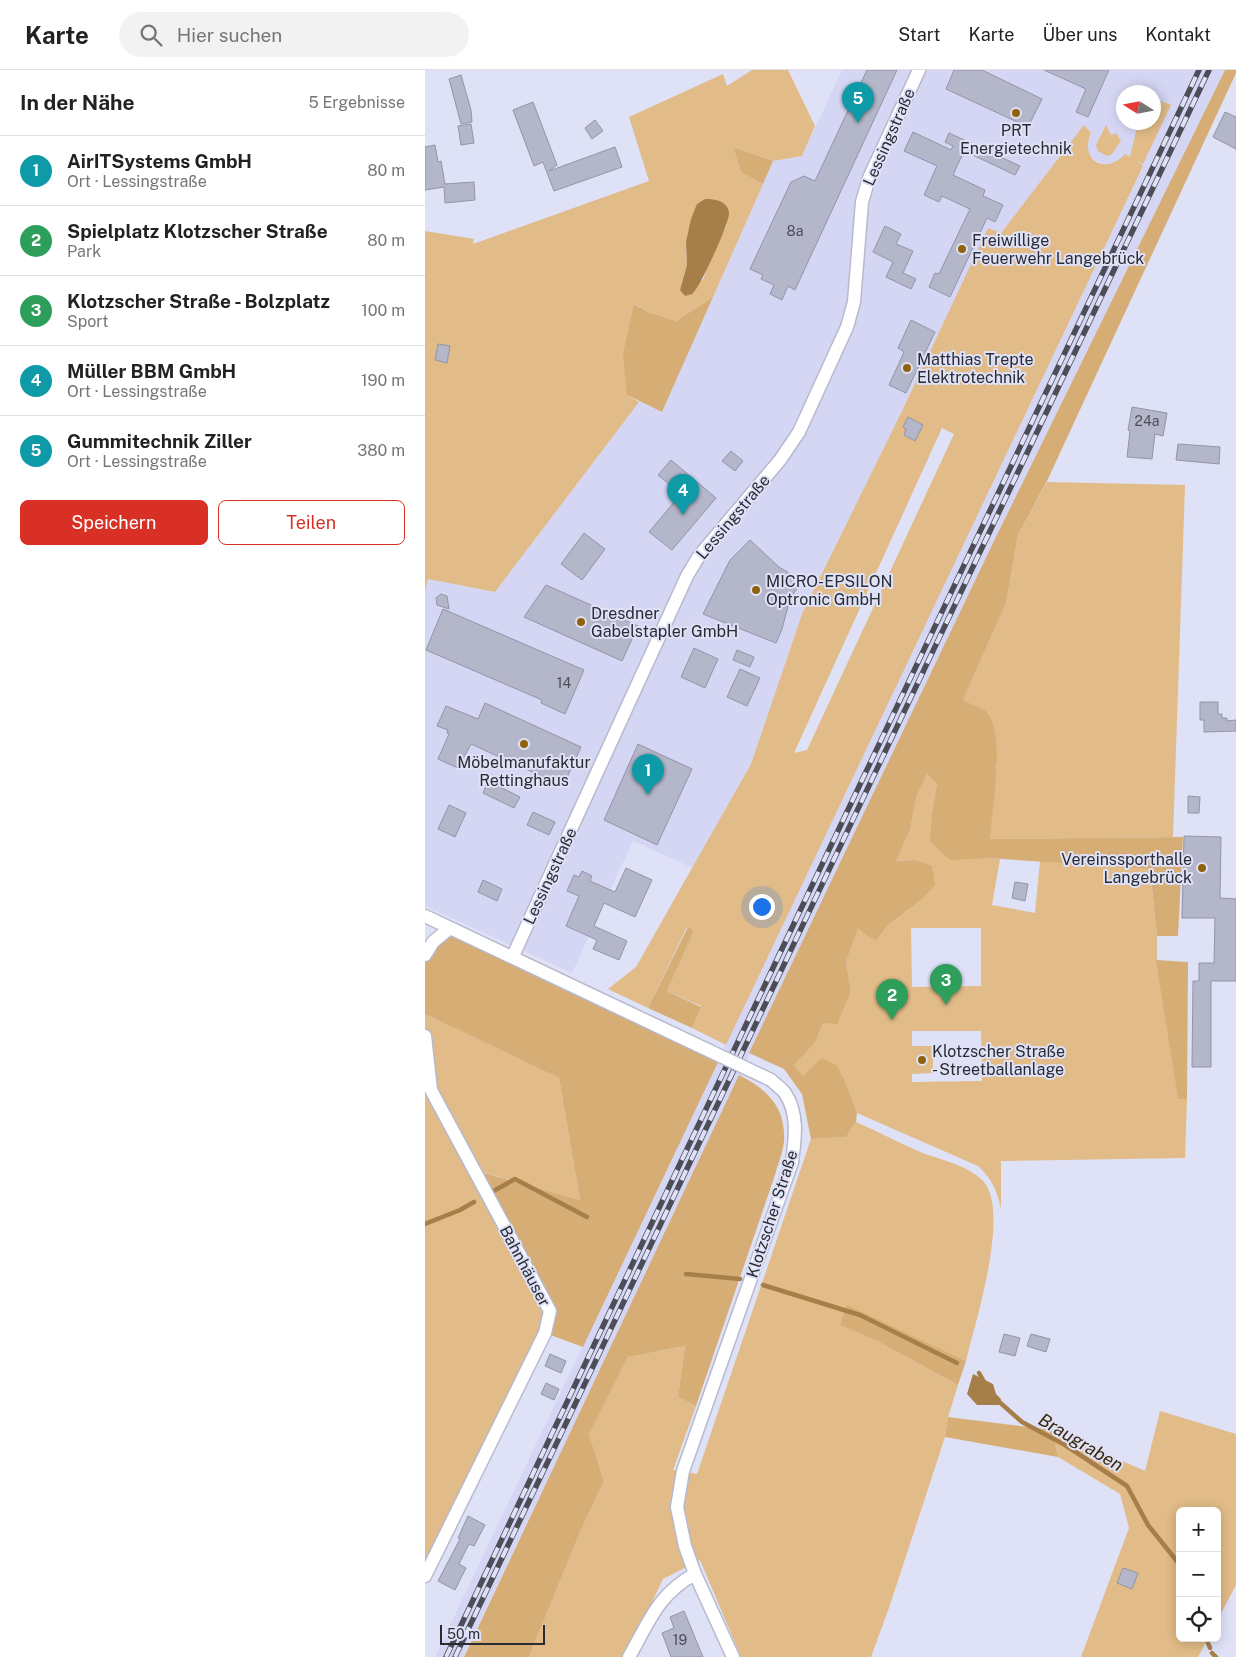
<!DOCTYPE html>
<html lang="de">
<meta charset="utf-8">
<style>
:root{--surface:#fff;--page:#f2f2f2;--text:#222;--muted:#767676;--line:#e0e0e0;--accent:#d93025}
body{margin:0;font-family:"Public Sans",sans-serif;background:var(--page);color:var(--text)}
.controls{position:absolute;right:15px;bottom:15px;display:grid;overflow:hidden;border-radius:8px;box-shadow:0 2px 12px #0003}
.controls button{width:45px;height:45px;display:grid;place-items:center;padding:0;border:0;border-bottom:1px solid var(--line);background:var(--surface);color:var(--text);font:25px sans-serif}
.compass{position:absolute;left:691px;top:15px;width:45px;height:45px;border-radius:50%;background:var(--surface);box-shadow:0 2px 12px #0003;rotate:281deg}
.scale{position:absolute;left:15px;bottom:12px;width:105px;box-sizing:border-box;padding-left:5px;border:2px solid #2a2b33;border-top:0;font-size:14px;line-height:18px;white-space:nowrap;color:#2a2b33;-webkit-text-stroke:4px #dfe1f7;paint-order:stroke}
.you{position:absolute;left:336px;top:836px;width:18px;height:18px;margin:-12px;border:4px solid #fff;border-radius:50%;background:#1a73e8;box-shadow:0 0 0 8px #1a73e833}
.badge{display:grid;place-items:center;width:32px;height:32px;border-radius:50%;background:var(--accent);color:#fff;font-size:16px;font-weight:700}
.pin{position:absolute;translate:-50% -41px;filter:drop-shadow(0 1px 2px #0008)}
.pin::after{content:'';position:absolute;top:26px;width:18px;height:15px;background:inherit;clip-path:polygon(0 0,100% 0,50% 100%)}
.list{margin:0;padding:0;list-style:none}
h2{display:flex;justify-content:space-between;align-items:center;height:65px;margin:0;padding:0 20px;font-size:21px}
h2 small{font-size:16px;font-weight:400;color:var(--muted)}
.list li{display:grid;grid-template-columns:32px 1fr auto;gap:15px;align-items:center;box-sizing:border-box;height:70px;padding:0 20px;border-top:1px solid var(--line)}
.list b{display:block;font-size:19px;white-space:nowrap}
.list p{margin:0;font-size:16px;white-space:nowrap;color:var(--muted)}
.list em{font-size:16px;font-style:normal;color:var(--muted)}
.actions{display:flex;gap:10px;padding:15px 20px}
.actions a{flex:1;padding:11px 0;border:1px solid var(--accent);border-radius:8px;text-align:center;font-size:18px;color:var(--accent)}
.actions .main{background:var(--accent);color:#fff}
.icon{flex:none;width:28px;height:28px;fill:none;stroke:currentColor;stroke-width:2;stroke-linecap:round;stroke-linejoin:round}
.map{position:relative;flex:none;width:811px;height:1587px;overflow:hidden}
header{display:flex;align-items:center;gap:30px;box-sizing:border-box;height:70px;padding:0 25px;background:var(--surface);border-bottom:1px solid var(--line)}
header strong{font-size:24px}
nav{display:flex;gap:28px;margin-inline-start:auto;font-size:18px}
.search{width:350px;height:45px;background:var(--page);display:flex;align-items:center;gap:12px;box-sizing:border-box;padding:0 18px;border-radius:28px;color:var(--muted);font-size:19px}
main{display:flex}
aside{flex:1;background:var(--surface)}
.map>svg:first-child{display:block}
.built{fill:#d4d6f3;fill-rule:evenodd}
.green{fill:#e1bb88;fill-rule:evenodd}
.forest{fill:#d5ad75}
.water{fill:#a67f48}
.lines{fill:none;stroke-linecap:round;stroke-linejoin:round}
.stream{stroke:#a67f48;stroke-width:4.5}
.building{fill:#b4b6ca;stroke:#9294a7}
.minor-casing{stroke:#b7b9ce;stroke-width:15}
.minor{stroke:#fff;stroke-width:12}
.rail-casing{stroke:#4c4d57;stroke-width:5.5}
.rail{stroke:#dfe1f7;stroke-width:4;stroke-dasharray:11;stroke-linecap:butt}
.minor-bridge-casing{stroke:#b7b9ce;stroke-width:15;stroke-linecap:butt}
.minor-bridge{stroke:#fff;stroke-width:12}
.poi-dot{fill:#91620e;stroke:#dfe1f7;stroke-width:2}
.labels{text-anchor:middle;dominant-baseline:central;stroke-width:4;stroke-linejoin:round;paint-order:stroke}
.number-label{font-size:14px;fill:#4c4e59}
.poi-label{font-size:16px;fill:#2a2b33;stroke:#dfe1f7;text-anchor:start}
.street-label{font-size:16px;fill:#2a2b33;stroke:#dfe1f7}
.water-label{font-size:18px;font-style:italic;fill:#37260c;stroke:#dfe1f7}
</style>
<header>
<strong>Karte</strong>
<div class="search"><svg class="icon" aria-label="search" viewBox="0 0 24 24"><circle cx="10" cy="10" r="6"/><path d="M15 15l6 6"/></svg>Hier suchen</div>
<nav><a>Start</a><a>Karte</a><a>Über uns</a><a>Kontakt</a></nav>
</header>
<main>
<aside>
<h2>In der Nähe<small>5 Ergebnisse</small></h2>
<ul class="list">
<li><span class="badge" style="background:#0f9aa8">1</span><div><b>AirITSystems GmbH</b><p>Ort · Lessingstraße</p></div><em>80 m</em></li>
<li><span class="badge" style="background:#2e9e5b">2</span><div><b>Spielplatz Klotzscher Straße</b><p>Park</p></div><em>80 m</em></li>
<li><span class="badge" style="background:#2e9e5b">3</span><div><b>Klotzscher Straße - Bolzplatz</b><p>Sport</p></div><em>100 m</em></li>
<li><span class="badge" style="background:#0f9aa8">4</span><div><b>Müller BBM GmbH</b><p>Ort · Lessingstraße</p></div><em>190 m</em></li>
<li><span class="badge" style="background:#0f9aa8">5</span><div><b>Gummitechnik Ziller</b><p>Ort · Lessingstraße</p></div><em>380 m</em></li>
</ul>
<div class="actions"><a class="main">Speichern</a><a>Teilen</a></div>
</aside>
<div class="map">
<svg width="811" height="1587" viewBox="0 0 811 1587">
<rect width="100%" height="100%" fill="#dfe1f7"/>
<path class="built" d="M 417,0 L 800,0 L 569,471 L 38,1587 L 10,1587 L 718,96 L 700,84 L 693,92 L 686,95 L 678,94 L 671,91 L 665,86 L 662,79 L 662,71 L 666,63 L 659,56 L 576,163 L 563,158 L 477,341 L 377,544 L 326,694 L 268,798 L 208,771 L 147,903 L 0,836 L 0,521 L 3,509 L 70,522 L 214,332 L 237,342 L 348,91 L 377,86 ZM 698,22 L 728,22 L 728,52 L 698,52 Z"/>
<path class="green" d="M 327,0 L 363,0 L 390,56 L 377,86 L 348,91 L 308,77 L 316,102 L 338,114 L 288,227 L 251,251 L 223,242 L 210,234 L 202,325 L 214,332 L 70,522 L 3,509 L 0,521 L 0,161 L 49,169 L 48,174 L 224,111 L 204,47 L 298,4 L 302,16 ZM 302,154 L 286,187 L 278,210 L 255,220 L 262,195 L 261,172 Z
M 736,31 L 746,35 L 718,94 L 712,91 L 718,96 L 301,975 L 267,958 L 276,936 L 242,921 L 269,861 L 262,857 L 223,938 L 183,919 L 211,897 L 326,694 L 377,544 L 477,341 L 563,158 L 576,163 L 659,55 L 666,63 C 654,90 680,106 700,84 L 705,87 L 713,53 L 728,52 L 729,46 ZM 517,358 L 529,364 L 382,680 L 369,683 Z
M 681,55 L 686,65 L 691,63 L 696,71 L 687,84 L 682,86 L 673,81 L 671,75 Z
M 622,412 L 760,415 L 748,767 L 564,769 L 572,695 L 538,630 L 581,533 L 593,465 Z
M 502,702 L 512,714 L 507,742 L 506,771 L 563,788 L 575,789 L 567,835 L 610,843 L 615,791 L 725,799 L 732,866 L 732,890 L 753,1028 L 762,1029 L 760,1088 L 576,1091 L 576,1139 C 572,1121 567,1109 553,1096 L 432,1043 L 420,1011 L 378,1007 L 369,995 L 390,973 L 398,953 L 426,921 L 421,892 L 433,857 L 451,871 L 463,855 L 496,830 L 490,790 L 471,791 L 485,760 L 492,725 ZM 556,858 L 556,916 L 487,917 L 486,858 ZM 487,961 L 556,961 L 557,1011 L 487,1012 L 487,1004 L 508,1003 L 508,976 L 487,976 Z
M 0,944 L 134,1008 L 155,1130 L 50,1100 L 125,1241 L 0,1500 L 0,1021 L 6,1019 L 0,964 Z
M 431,1052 C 452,1061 472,1072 493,1081 C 514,1090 542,1094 558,1111 C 586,1141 550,1253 541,1291 L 422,1236 L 415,1255 L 450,1270 L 533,1315 L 523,1347 L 520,1367 L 465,1535 L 446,1587 L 316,1587 L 275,1490 L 238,1509 L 217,1553 L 199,1587 L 104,1587 L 155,1462 L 179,1411 L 164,1364 L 203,1287 L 260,1276 L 253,1327 L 271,1336 L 248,1400 L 272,1404 L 386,1069 L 421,1067 Z
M 735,1341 L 811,1364 L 811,1515 L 792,1551 L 792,1441 L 755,1441 L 755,1568 L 783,1568 L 773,1587 L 656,1587 L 704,1458 L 695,1424 L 633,1387 L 627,1360 L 720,1401 Z"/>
<path class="forest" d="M 800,0 L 811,0 L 811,3 L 622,411 L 593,465 L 581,533 L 538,630 C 544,634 553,636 559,640 C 583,658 566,742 565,769 L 758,767 L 753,866 L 732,866 L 725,799 L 563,788 L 525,790 L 505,771 L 507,742 L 512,714 L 502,703 L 492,725 L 485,760 L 471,791 L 490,790 L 507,796 L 510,815 L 496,830 L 463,855 L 451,871 L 441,865 L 433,858 L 421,892 L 426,921 L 412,954 L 398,953 L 390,973 L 369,995 L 378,1006 L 397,988 L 411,995 L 420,1011 L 432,1043 L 431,1052 L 421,1067 L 386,1069 L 377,1024 L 359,999 L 324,983 L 569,471 Z
M 308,77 L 348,91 L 338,114 L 316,102 Z
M 288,227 L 237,342 L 202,325 L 198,284 L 209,234 L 223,242 L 251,251 Z
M 263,857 L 269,861 L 242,921 L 276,937 L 267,958 L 223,938 Z
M 26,860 L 295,988 L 158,1277 L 120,1263 L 125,1241 L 49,1100 L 155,1130 L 134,1008 L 0,944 L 0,886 Z
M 731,890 L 763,892 L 762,1029 L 753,1029 Z
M 314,1005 C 342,1019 361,1037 359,1071 C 358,1082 353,1094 350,1105 L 271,1336 L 253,1327 L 260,1276 L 203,1287 L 164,1364 L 179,1411 L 155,1462 L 104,1587 L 39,1587 Z
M 422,1235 L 541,1291 L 533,1315 L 452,1271 L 415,1255 Z
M 523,1347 L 627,1360 L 633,1387 L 520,1367 Z"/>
<path class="water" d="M 280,129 C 290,129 303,131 304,143 C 305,152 274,220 267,224 C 265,225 262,225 260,226 L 255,220 L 262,195 L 261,172 L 266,149 L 272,134 Z
M 548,1304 L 568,1314 L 571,1324 L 576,1329 L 574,1335 L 552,1335 L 542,1324 Z"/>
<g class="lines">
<path class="stream" d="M 65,1123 L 90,1109 L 162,1147
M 0,1154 L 35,1140 L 49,1132
M 261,1204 L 315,1209
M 338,1215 L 435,1245 L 532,1293
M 554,1303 L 559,1312
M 571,1329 L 597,1352 L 640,1375 L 702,1416 L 723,1455 L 755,1495
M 781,1568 L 785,1578
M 787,1583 L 791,1587"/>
</g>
<path class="building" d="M 442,0 L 472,0 L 370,220 L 363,216 L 357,230 L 345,224 L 349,215 L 336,209 L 338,205 L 325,199 L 366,112 L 379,106 L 390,111 Z
M 529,0 L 557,0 L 617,29 L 603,57 L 521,19 Z
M 619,0 L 684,0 L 663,47 L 651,42 L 661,19 Z
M 36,5 L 46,40 L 47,52 L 36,54 L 24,9 Z
M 108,32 L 132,95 L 124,101 L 190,77 L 197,97 L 129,121 L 118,92 L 109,96 L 88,40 Z
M 800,42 L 811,47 L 811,79 L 788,67 Z
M 170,50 L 178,61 L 167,69 L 160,58 Z
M 46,54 L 49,73 L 36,75 L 33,56 Z
M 488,62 L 526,80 L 528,76 L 520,72 L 524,63 L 595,96 L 590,105 L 539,81 L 528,105 L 560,120 L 558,126 L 578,135 L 570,152 L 562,148 L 525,227 L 504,217 L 510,203 L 514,204 L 545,139 L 517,126 L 514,132 L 499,125 L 512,96 L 479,81 Z
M 10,75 L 13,92 L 16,91 L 20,114 L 49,112 L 50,130 L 20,133 L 19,117 L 0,120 L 0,77 Z
M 460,156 L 476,164 L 471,174 L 488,181 L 478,203 L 491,209 L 486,219 L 461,207 L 468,192 L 448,182 Z
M 486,250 L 510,262 L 481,323 L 464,315 L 479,282 L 473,278 Z
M 13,274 L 25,276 L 22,293 L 10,290 Z
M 707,337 L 742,343 L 738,366 L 730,364 L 727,389 L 702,387 L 705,361 L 703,360 Z
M 483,347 L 498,355 L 490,371 L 479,365 L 481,359 L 478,357 Z
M 753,374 L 795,377 L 794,394 L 751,390 Z
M 306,381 L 318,391 L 310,401 L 297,391 Z
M 246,390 L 291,428 L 247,480 L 224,462 L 256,424 L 233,405 Z
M 159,463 L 180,479 L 157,510 L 136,494 Z
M 325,470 L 354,497 L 377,511 L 365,529 L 357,559 L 351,573 L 278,544 L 305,490 Z
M 121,515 L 213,556 L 197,591 L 99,547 Z
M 16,524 L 22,526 L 24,539 L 12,535 L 11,528 Z
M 18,539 L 159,600 L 140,644 L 116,633 L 117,630 L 1,580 Z
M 269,578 L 293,589 L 280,618 L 256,607 Z
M 312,580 L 329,587 L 325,597 L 308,590 Z
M 315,599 L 335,608 L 322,636 L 302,627 Z
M 775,632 L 793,632 L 793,644 L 797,644 L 797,648 L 802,648 L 802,651 L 811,650 L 811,661 L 779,662 L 779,650 L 775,650 Z
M 60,633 L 156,677 L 138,716 L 46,674 L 33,698 L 13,689 L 24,664 L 22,663 L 23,660 L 12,656 L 21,636 L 53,649 Z
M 213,674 L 267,699 L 232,775 L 179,750 Z
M 63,711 L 95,727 L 89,738 L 58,723 Z
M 763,726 L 775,727 L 774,743 L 763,743 Z
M 24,735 L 41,743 L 30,767 L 13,759 Z
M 108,742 L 130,752 L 124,765 L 102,755 Z
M 759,766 L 796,767 L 795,828 L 811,829 L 811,911 L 786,911 L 786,997 L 767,997 L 768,911 L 774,911 L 774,893 L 789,893 L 790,848 L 757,848 Z
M 201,798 L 227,810 L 210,847 L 179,833 L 169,856 L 202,871 L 194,890 L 168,879 L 172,870 L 141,856 L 154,826 L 142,821 L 149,805 L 154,807 L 157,801 L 167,806 L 165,811 L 190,822 Z
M 58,810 L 77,819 L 72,831 L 53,822 Z
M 590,812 L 603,814 L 600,831 L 587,828 Z
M 579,1264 L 595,1268 L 590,1286 L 574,1282 Z
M 606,1264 L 625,1269 L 621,1282 L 602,1276 Z
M 125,1284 L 141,1291 L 136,1303 L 120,1296 Z
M 121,1313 L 134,1319 L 129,1330 L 116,1324 Z
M 43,1446 L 60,1455 L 49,1476 L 44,1474 L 34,1494 L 41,1498 L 30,1520 L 13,1511 L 35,1469 L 33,1468 Z
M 698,1498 L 713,1503 L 707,1519 L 692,1513 Z
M 259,1541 L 278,1587 L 246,1587 L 237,1563 L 249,1558 L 245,1547 Z"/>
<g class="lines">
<g class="minor-casing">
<path id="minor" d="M 0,846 L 251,965
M 0,885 L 8,872 L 25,858
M 88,886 L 262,506 L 274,486 L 355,390 L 374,362 L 422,257 L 429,232 L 437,132 L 444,108 L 494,0
M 0,966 L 6,1020 L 125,1241 L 120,1263 L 0,1506
M 204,1587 C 224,1552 233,1524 270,1504
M 308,1587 L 270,1504 L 260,1476 L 252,1437 L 258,1401 L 367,1092 C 370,1069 374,1044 360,1023 C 356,1018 350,1014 346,1010"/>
</g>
<use href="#minor" class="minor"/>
<g class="rail-casing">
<path id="rail" d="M 21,1587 L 774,0
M 30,1587 L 784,0"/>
</g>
<use href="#rail" class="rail"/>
<g class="minor-bridge-casing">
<path id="minor-bridge" d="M 251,965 L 346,1010"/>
</g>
<use href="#minor-bridge" class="minor-bridge"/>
</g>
<g class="poi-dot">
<circle cx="591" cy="43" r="5"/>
<circle cx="537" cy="179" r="5"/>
<circle cx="482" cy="298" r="5"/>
<circle cx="331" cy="520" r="5"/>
<circle cx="156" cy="552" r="5"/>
<circle cx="99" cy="674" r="5"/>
<circle cx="777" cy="798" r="5"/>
<circle cx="497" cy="990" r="5"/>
</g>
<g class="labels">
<g class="number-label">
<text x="370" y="161">8a</text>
<text x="722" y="351">24a</text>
<text x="139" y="613">14</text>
<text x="255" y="1570">19</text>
</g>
<g class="poi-label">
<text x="591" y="60" text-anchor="middle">PRT<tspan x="591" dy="18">Energietechnik</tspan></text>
<text x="547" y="170">Freiwillige<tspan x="547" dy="18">Feuerwehr Langebrück</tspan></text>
<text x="492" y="289">Matthias Trepte<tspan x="492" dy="18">Elektrotechnik</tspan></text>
<text x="341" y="511">MICRO-EPSILON<tspan x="341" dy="18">Optronic GmbH</tspan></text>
<text x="166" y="543">Dresdner<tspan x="166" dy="18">Gabelstapler GmbH</tspan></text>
<text x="99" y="692" text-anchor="middle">Möbelmanufaktur<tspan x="99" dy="18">Rettinghaus</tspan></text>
<text x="767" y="789" text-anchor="end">Vereinssporthalle<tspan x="767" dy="18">Langebrück</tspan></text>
<text x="507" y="981">Klotzscher Straße<tspan x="507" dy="18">- Streetballanlage</tspan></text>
</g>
<g class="street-label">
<text transform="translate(464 67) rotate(-66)">Lessingstraße</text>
<text transform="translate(308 447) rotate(-50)">Lessingstraße</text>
<text transform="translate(125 806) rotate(-65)">Lessingstraße</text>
<text transform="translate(347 1144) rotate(-72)">Klotzscher Straße</text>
<text transform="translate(100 1196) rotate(62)">Bahnhäuser</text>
</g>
<g class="water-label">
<text transform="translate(656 1372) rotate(31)">Braugraben</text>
</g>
</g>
</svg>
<div class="controls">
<button>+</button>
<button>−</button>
<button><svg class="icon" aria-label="locate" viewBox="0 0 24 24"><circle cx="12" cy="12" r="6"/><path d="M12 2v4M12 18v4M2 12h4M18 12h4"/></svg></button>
</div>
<svg class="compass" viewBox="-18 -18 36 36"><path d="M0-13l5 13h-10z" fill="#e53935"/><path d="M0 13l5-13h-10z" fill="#767676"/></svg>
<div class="scale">50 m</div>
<div class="you"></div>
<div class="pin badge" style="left:223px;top:725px;background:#0f9aa8">1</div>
<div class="pin badge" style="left:467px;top:950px;background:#2e9e5b">2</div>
<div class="pin badge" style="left:521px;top:935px;background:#2e9e5b">3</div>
<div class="pin badge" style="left:258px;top:445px;background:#0f9aa8">4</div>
<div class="pin badge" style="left:433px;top:53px;background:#0f9aa8">5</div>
</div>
</main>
